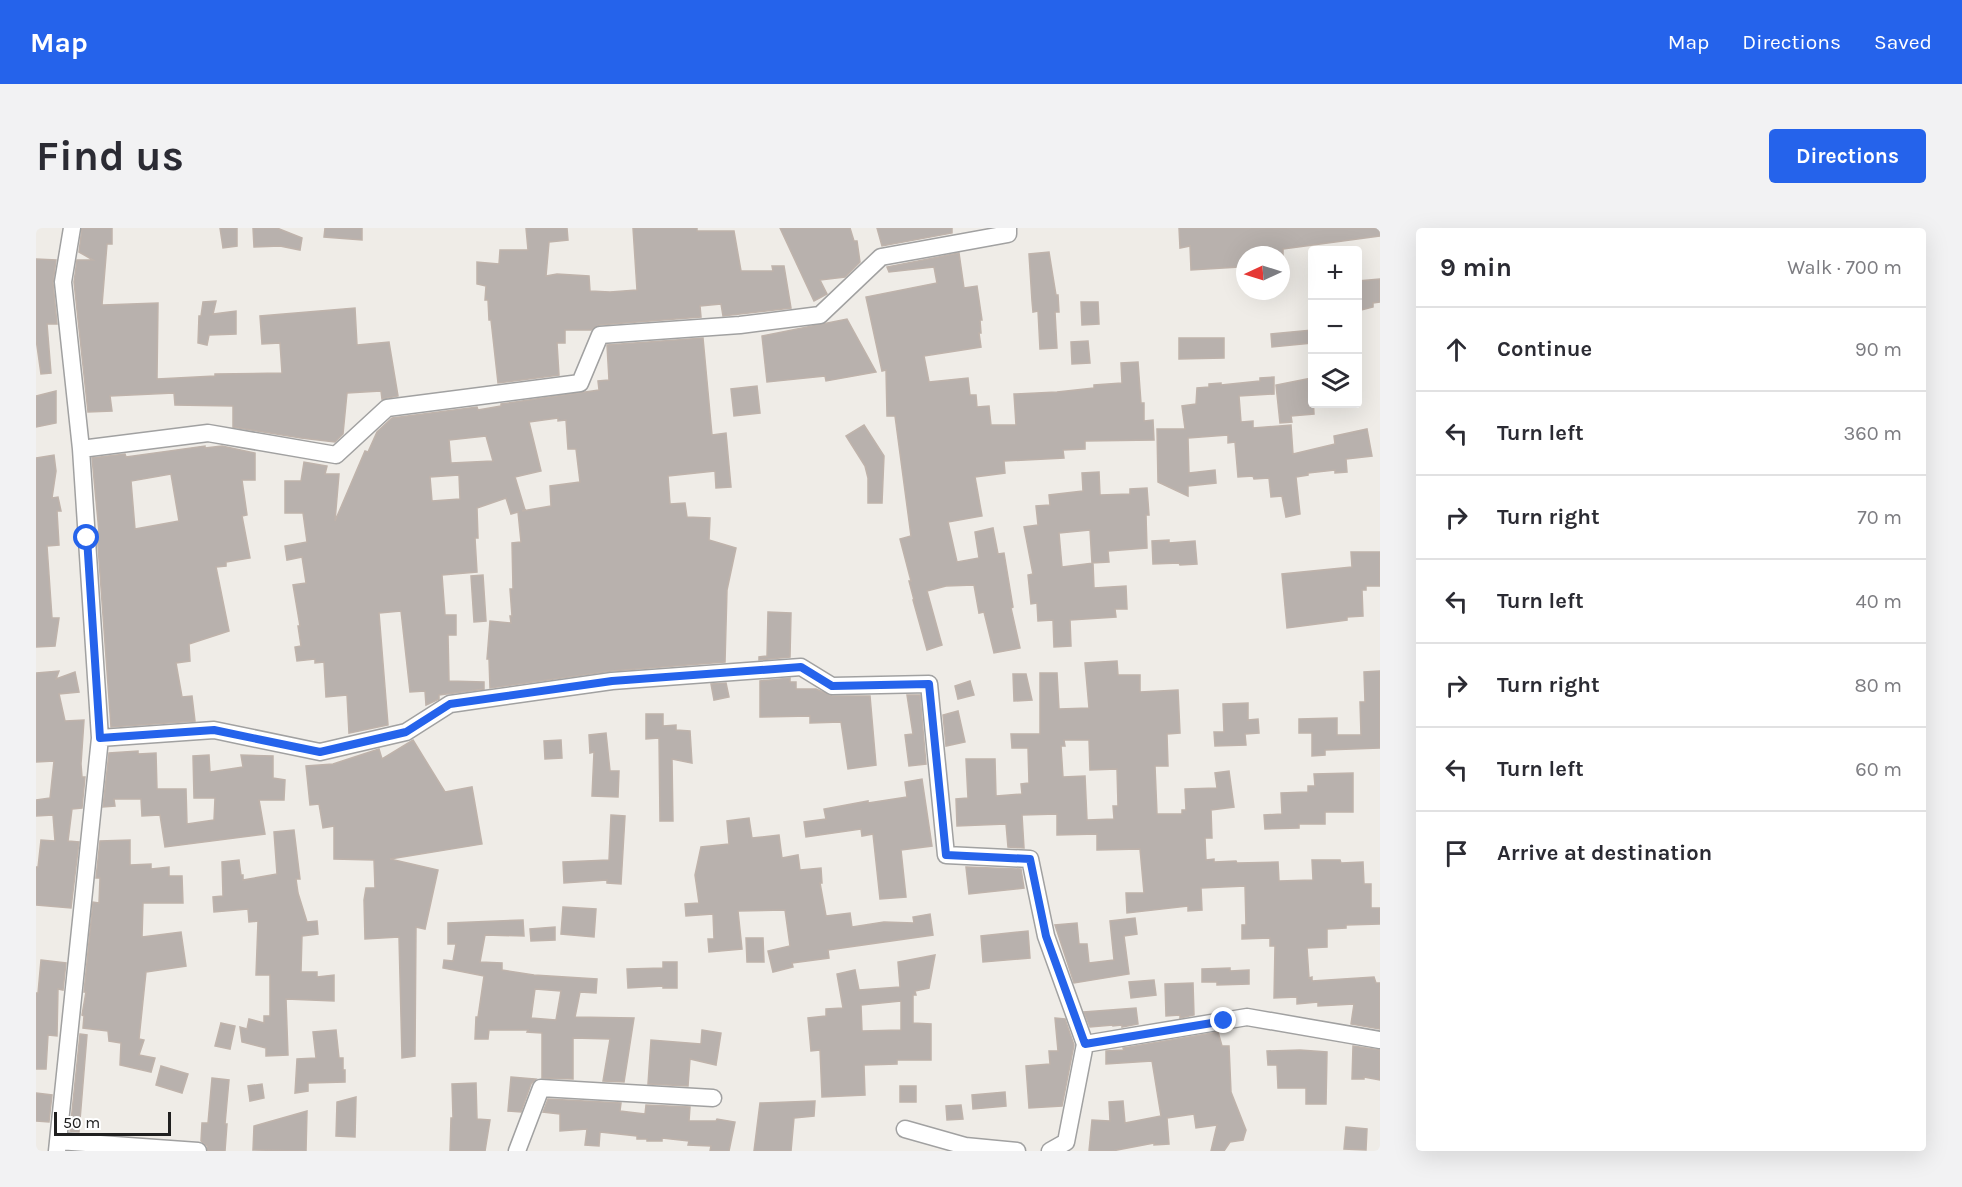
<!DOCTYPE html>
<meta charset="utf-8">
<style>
:root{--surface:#fff;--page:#f2f2f3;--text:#2b2b33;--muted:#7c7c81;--line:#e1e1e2;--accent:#2563eb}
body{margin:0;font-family:Karla,sans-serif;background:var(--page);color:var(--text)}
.controls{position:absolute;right:18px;top:18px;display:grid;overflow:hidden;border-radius:6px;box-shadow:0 6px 24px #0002}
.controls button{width:54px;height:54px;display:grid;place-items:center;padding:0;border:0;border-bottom:2px solid var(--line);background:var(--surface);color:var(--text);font:30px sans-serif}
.compass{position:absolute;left:1200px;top:18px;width:54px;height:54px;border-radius:50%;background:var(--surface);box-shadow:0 6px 24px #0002;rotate:266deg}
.scale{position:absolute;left:18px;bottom:15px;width:117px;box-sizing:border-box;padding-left:6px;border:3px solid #202020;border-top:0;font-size:16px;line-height:21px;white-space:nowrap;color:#202020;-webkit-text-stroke:4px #fff;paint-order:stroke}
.stop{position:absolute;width:18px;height:18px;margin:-14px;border:4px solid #2563eb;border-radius:50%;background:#fff}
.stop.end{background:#2563eb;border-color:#fff;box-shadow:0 2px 6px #0008}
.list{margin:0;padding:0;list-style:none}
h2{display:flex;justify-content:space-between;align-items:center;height:78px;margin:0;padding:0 24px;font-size:26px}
h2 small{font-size:20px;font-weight:400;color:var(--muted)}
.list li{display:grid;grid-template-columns:39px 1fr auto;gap:18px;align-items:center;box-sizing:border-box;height:84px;padding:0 24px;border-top:2px solid var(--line)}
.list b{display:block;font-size:22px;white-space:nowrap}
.list em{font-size:20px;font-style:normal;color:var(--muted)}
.icon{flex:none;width:33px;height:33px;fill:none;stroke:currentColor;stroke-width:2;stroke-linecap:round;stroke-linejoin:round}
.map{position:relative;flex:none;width:1344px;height:923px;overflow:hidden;border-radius:6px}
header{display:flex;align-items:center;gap:36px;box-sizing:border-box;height:84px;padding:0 30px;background:var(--accent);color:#fff}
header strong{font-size:28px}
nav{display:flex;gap:33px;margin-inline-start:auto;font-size:21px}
.intro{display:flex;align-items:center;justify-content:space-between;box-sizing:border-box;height:144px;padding:0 36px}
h1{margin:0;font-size:42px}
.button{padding:15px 27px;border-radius:6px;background:var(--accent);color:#fff;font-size:21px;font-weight:700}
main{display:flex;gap:36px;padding:0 36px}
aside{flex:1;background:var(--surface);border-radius:6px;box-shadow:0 6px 24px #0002}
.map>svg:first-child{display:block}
.building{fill:#b8b1ad;stroke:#bfb3ab;stroke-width:1.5;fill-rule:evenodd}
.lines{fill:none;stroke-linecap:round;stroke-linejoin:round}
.minor-casing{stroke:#a1a1a1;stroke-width:19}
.minor{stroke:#fff;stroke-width:16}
.route{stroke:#2563eb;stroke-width:8}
</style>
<header>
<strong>Map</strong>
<nav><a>Map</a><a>Directions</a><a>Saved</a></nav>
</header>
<div class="intro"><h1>Find us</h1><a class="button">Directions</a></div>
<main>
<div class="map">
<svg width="1344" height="923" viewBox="0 0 1344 923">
<rect width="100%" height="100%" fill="#efece7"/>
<path class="building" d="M 46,0 L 76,0 L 76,16 L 71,16 L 66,77 L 122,75 L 121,151 L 179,148 L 179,146 L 246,145 L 244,115 L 226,116 L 224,88 L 319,80 L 321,117 L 353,114 L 362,168 L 346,171 L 345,163 L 311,165 L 307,206 L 299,214 L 265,210 L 197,199 L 197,178 L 139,177 L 138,165 L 74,168 L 76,183 L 52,184 L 38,54 L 41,32 L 57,32 L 43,24 Z
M 184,0 L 201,0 L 201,18 L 187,20 Z
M 217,0 L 241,0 L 266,10 L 264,22 L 244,18 L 218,19 Z
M 289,0 L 326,0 L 326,12 L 288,9 Z
M 490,0 L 531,0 L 532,12 L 513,14 L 510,48 L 521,46 L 553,48 L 554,63 L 574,64 L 601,62 L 597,0 L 661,0 L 661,3 L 698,3 L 705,43 L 737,43 L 736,38 L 748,38 L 755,80 L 687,88 L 685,76 L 664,78 L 665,89 L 563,97 L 555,102 L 529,102 L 529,115 L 521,115 L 523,147 L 462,155 L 455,92 L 453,92 L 452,72 L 449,72 L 450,58 L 441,56 L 441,34 L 463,36 L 464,22 L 492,22 Z
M 744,0 L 814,0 L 818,13 L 821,13 L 824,34 L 809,49 L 784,52 L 791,66 L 778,73 Z
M 841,0 L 916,0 L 916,5 L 846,18 Z
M 1143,0 L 1344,0 L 1344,8 L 1247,21 L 1247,27 L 1209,27 L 1209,35 L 1203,36 L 1203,39 L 1155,42 L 1154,18 L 1144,20 Z
M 1013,24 L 1020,67 L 1022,67 L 1023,84 L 1019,84 L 1021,120 L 1004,121 L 1002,83 L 997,84 L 996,73 L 993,26 Z
M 923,25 L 928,60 L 941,58 L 946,92 L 944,92 L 945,105 L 943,105 L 945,119 L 888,128 L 893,154 L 932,150 L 934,167 L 940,167 L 941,179 L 953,178 L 955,197 L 980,197 L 978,166 L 1021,164 L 1058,160 L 1058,157 L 1086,155 L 1085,135 L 1102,134 L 1105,175 L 1108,175 L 1108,193 L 1117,192 L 1118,212 L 1049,213 L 1049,221 L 1027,222 L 1028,230 L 968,233 L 969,245 L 939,249 L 946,288 L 912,294 L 921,334 L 943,330 L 939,304 L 957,300 L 962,326 L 968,325 L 977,379 L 975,380 L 984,420 L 958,425 L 948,384 L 943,385 L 938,357 L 910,358 L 891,363 L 906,417 L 891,422 L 877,372 L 878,372 L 873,353 L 875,353 L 864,311 L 875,308 L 859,188 L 851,188 L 850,142 L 846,143 L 830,69 L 901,55 L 898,39 L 853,44 L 851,39 Z
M 0,31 L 20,32 L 17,55 L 21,96 L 11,96 L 15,145 L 5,146 L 0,111 Z
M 1344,51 L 1344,74 L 1337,75 L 1337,79 L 1325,82 L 1322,53 Z
M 180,73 L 177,86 L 200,83 L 200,106 L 173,107 L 171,117 L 162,115 L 163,88 L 165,88 L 167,74 Z
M 1045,74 L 1062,74 L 1063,96 L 1046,97 Z
M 811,91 L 840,144 L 790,153 L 789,148 L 731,154 L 726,108 Z
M 1276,102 L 1276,115 L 1236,119 L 1235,106 Z
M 667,110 L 676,207 L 690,205 L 695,259 L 680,260 L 679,243 L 632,248 L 634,276 L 649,275 L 651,289 L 674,290 L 673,312 L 700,320 L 691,362 L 689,434 L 575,443 L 454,460 L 453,431 L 451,431 L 454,393 L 475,395 L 474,388 L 476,388 L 474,361 L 477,361 L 476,315 L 485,314 L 482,284 L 475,286 L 470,270 L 441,280 L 442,310 L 439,310 L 441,344 L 406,347 L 409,387 L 420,387 L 420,407 L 412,407 L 413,453 L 448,454 L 448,461 L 403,467 L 403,471 L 390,477 L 389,463 L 374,464 L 365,383 L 343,385 L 352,497 L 313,505 L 311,467 L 290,469 L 288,434 L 279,435 L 279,431 L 261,433 L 259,419 L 265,418 L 262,398 L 264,398 L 257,357 L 270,355 L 266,329 L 251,332 L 249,318 L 271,314 L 267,285 L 249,285 L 249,253 L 265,253 L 268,234 L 291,238 L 289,246 L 303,246 L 299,293 L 329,223 L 332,224 L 341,204 L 356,190 L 441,179 L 442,182 L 465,178 L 465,176 L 563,162 L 562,153 L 573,152 L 571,117 ZM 522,190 L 522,193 L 530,192 L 532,221 L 540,221 L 544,254 L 514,258 L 515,278 L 486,283 L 489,282 L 479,249 L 505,243 L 493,194 ZM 450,208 L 457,233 L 415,235 L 413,212 ZM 423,247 L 424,271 L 396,273 L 394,249 Z
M 1143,110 L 1188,110 L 1188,130 L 1143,131 Z
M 1052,113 L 1054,135 L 1036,136 L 1035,114 Z
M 1238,149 L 1238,166 L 1203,168 L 1205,194 L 1217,193 L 1217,200 L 1255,197 L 1257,226 L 1299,216 L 1298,208 L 1331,201 L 1336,228 L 1310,231 L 1311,244 L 1299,245 L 1299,242 L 1272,245 L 1272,247 L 1260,249 L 1264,286 L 1250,289 L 1246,268 L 1235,269 L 1233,250 L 1218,251 L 1217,248 L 1202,249 L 1199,214 L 1192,215 L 1192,207 L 1152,210 L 1153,245 L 1179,242 L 1180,255 L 1152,258 L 1152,268 L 1122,254 L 1121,201 L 1149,201 L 1146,178 L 1160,176 L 1161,160 L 1173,159 L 1173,156 L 1185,155 L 1185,157 L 1224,153 L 1224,150 Z
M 1276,150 L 1278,186 L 1255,188 L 1256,194 L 1244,195 L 1240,157 Z
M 721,158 L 724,185 L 698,188 L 695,161 Z
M 20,163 L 20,195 L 0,199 L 0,168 Z
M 828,197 L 848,228 L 846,275 L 832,275 L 832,250 L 829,238 L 810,208 Z
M 169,218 L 169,220 L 186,218 L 219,225 L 219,252 L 206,252 L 211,287 L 206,288 L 214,330 L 190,334 L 190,338 L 180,339 L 193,403 L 153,416 L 154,433 L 140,435 L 146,469 L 156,468 L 159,493 L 75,499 L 61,304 L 63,304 L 56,230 L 89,226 L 90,229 ZM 135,246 L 143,293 L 99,301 L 95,253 Z
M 18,227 L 20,243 L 16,270 L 22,269 L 25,283 L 21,283 L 23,317 L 11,318 L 16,390 L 23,390 L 19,418 L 0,419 L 0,230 Z
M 1063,244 L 1064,267 L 1094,266 L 1094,261 L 1111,260 L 1113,287 L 1110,287 L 1111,320 L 1072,323 L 1073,334 L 1056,335 L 1054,302 L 1023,305 L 1026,339 L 1057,335 L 1058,360 L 1090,358 L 1091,381 L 1079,381 L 1080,389 L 1034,392 L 1035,418 L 1018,419 L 1017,392 L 1002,393 L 1001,375 L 995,376 L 992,347 L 997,346 L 988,299 L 1002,297 L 1000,278 L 1014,277 L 1013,267 L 1047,263 L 1046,245 Z
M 1133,312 L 1133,315 L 1159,313 L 1161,336 L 1144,337 L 1143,335 L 1117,336 L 1116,313 Z
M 1315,324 L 1344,324 L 1344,358 L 1330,358 L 1330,362 L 1326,362 L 1327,388 L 1311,389 L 1311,392 L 1251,400 L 1246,346 L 1316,339 Z
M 447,347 L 450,393 L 438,394 L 435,348 Z
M 732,384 L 755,385 L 754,429 L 723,432 L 723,429 L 731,428 Z
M 1081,433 L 1082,447 L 1104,447 L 1104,464 L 1142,462 L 1144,505 L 1131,506 L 1132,538 L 1119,538 L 1121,586 L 1146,586 L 1146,582 L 1150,582 L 1149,561 L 1181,560 L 1179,545 L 1193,543 L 1198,579 L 1175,582 L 1176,610 L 1169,610 L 1170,632 L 1178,631 L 1178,634 L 1200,633 L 1201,635 L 1242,634 L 1243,653 L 1277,652 L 1276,632 L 1304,632 L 1305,635 L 1327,634 L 1328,656 L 1335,656 L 1335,680 L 1344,680 L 1344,696 L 1310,697 L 1310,700 L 1291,701 L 1291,719 L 1271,720 L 1273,750 L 1276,749 L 1276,753 L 1338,749 L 1340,755 L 1344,755 L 1344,801 L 1315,796 L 1318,776 L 1282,778 L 1282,774 L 1261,776 L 1261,769 L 1238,770 L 1239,718 L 1234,718 L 1234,710 L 1206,711 L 1206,697 L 1210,697 L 1209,658 L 1165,660 L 1166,682 L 1152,683 L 1152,678 L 1091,685 L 1090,665 L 1108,665 L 1104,621 L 1061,622 L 1061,606 L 1021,607 L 1021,586 L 986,587 L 988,620 L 972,619 L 970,596 L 921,598 L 920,571 L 932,570 L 930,531 L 959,531 L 960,568 L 986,566 L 985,556 L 993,555 L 992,520 L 976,520 L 975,506 L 1004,506 L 1004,445 L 1021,445 L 1023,481 L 1053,480 L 1049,435 ZM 1028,512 L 1053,512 L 1054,542 L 1081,541 L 1082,578 L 1077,578 L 1078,591 L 1051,592 L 1049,548 L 1027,549 L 1025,518 L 1029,518 Z
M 23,443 L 20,451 L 39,444 L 43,464 L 23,466 L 29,493 L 48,492 L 45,536 L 46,549 L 49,549 L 46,580 L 36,581 L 32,613 L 43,614 L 35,680 L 0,677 L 0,639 L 2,639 L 5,612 L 19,613 L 17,587 L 0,588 L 0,572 L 14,570 L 18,533 L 0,534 L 0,445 Z
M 1344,443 L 1344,520 L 1289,522 L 1289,527 L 1276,528 L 1276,505 L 1263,505 L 1263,491 L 1301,490 L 1301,507 L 1325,507 L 1324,474 L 1329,474 L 1328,444 Z
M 977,446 L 990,446 L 996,472 L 978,473 Z
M 754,450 L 754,454 L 760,454 L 760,461 L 780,461 L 796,468 L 834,468 L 840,537 L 812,541 L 805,494 L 774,495 L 774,488 L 724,489 L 724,453 Z
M 934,453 L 938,467 L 922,471 L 919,458 Z
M 690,455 L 693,469 L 678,472 L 675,456 Z
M 871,467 L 884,467 L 890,536 L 873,538 L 869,507 L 877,506 Z
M 1212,475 L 1212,492 L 1222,491 L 1223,505 L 1209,506 L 1210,517 L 1179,518 L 1178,504 L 1188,504 L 1187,476 Z
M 922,483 L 929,514 L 910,518 L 907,487 Z
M 610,486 L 627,486 L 627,498 L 640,497 L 640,502 L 654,503 L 656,535 L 636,531 L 637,593 L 624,593 L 623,510 L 610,511 Z
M 570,505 L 574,543 L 583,543 L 582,569 L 556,568 L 558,524 L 554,525 L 553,507 Z
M 377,512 L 409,564 L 436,559 L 446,616 L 354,631 L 402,642 L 389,701 L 380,699 L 379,828 L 366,830 L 363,709 L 329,711 L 328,672 L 330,660 L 339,660 L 338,632 L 298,631 L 298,598 L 287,600 L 283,576 L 274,577 L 270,538 L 297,536 L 343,521 L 346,531 Z
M 525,512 L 526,530 L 509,531 L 508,513 Z
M 102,523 L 102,526 L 120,525 L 121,561 L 150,561 L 151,596 L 178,592 L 179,570 L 158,570 L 157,528 L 173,527 L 174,544 L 207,539 L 205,527 L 237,528 L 237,550 L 249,552 L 248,572 L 223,572 L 229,606 L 129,619 L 124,587 L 106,588 L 105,571 L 78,571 L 79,578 L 67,579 L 73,525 Z
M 1317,545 L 1317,584 L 1289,584 L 1289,596 L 1263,596 L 1263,600 L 1229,601 L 1228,587 L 1246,586 L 1245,565 L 1272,564 L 1272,558 L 1279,558 L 1278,546 Z
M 886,551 L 896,618 L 865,622 L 870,669 L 844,671 L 837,606 L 826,608 L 825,601 L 770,609 L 768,594 L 790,591 L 788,581 L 832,573 L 832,575 L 871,569 L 869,554 Z
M 575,587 L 589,588 L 585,656 L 571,655 L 571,652 L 528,655 L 527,634 L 573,632 Z
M 713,590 L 716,610 L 743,607 L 746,630 L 762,627 L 764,642 L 785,640 L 786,655 L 784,655 L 790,688 L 814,685 L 816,699 L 848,694 L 878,695 L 877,689 L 894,686 L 897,707 L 792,722 L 793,730 L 756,735 L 757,739 L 737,744 L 732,723 L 754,718 L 749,682 L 702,683 L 706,721 L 673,724 L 672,711 L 678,711 L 677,686 L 650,688 L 649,676 L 663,675 L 659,647 L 665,619 L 693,616 L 691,593 Z
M 258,602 L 264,651 L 260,651 L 262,665 L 271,694 L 281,693 L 282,706 L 266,708 L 265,744 L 281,744 L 281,749 L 298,747 L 298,773 L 250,771 L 252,827 L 230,828 L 230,820 L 206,814 L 204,799 L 211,801 L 213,791 L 228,795 L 228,788 L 234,788 L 234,747 L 220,747 L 222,693 L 213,694 L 212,681 L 178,684 L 177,669 L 187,668 L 186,634 L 203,632 L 205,647 L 207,647 L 207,652 L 241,646 L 238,604 Z
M 94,612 L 94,637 L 115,636 L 115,641 L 133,639 L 133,648 L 146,648 L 147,675 L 107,675 L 106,709 L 145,704 L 150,738 L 110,744 L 103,811 L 108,812 L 103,827 L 119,830 L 115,844 L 84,837 L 85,815 L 73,813 L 72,803 L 47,800 L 48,788 L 46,787 L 50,764 L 48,764 L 57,674 L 63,675 L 64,650 L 60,650 L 64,613 Z
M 930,639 L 985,641 L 988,660 L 933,666 Z
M 527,679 L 560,681 L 558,709 L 525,706 Z
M 1099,690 L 1101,706 L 1088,708 L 1093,746 L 1038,755 L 1019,697 L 1041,695 L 1043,716 L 1051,716 L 1053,735 L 1078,732 L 1074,693 Z
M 487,692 L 488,708 L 449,707 L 444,734 L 466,735 L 466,742 L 498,747 L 561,751 L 560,765 L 544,764 L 539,789 L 598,790 L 588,854 L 567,853 L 574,811 L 537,810 L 537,851 L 506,850 L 506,805 L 491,804 L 492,802 L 453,802 L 452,811 L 439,811 L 440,789 L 442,789 L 448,748 L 407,740 L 408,732 L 417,733 L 420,716 L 412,716 L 412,695 ZM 499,761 L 525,763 L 520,792 L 495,790 Z
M 519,699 L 519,712 L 495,713 L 494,701 Z
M 992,703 L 994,730 L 947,734 L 945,708 Z
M 710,710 L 727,710 L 728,734 L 711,734 Z
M 899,727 L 893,760 L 879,763 L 880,767 L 877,767 L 877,795 L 895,796 L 895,832 L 861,832 L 861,836 L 828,837 L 829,867 L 786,869 L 784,822 L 775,823 L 772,790 L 790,788 L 790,781 L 807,780 L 801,746 L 819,742 L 823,762 L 864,759 L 862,734 ZM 865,773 L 865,802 L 826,803 L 825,777 Z
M 5,732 L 30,735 L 27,762 L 22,761 L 21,808 L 12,807 L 10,841 L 0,841 L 0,765 L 2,765 Z
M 627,734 L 641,734 L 641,760 L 627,760 L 627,758 L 592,760 L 591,741 L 627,740 Z
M 1194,740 L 1194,743 L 1213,742 L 1213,756 L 1181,757 L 1181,754 L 1166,754 L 1166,741 Z
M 1118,752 L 1120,767 L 1095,770 L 1093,754 Z
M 1157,755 L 1158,787 L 1144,790 L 1144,787 L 1130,788 L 1129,756 Z
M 1100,780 L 1102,796 L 1086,799 L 1086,797 L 1077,798 L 1077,797 L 1054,799 L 1048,784 Z
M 1019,790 L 1029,791 L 1038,817 L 1026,878 L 993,880 L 990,838 L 1014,836 L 1013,823 L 1022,823 Z
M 185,795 L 199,798 L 194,821 L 179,818 Z
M 300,802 L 303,830 L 307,830 L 307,842 L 309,842 L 309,854 L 272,855 L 272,863 L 259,865 L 261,831 L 280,830 L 277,804 Z
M 666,802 L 685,805 L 680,837 L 654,831 L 652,858 L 612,856 L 615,812 L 665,816 Z
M 1182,804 L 1186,818 L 1193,818 L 1195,864 L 1210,902 L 1207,912 L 1194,914 L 1188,923 L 1175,923 L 1181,897 L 1160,900 L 1158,886 L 1131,890 L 1133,916 L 1118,917 L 1118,915 L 1076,923 L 1053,923 L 1056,892 L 1074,893 L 1073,874 L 1087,873 L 1089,895 L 1125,888 L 1116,833 L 1070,836 L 1070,823 L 1088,822 L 1087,820 Z
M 44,806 L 51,807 L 43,904 L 34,903 Z
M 1317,818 L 1344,822 L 1344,852 L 1328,849 L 1328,851 L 1316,851 Z
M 1264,822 L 1291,824 L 1290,876 L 1270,876 L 1270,860 L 1242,860 L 1241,837 L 1232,837 L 1231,823 Z
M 125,838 L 152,846 L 146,865 L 120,857 Z
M 475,849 L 500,851 L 495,856 L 485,884 L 472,883 Z
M 176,850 L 193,852 L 189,896 L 191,896 L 189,923 L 172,923 L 171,918 L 165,913 L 166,895 L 172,895 Z
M 440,855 L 441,891 L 454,892 L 449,923 L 414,923 L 415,890 L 417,890 L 416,856 Z
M 226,856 L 228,870 L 214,873 L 212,858 Z
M 864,858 L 880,858 L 880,874 L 864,874 Z
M 969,864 L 970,878 L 937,881 L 936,867 Z
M 0,865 L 16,867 L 13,894 L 0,893 Z
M 320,869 L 319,909 L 300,908 L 301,874 Z
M 512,871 L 585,875 L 584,883 L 609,886 L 610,877 L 654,879 L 653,893 L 680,893 L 681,891 L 699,894 L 693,923 L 674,923 L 675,918 L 652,917 L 653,913 L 626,910 L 626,913 L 611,913 L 611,911 L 601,911 L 601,908 L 564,904 L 563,918 L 549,917 L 551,901 L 524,903 L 524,886 L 507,884 Z
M 779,873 L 778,888 L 758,890 L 755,923 L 718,923 L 724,875 Z
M 925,877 L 927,891 L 911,892 L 910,878 Z
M 271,883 L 270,923 L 217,922 L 218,898 Z
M 1310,899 L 1331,901 L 1330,922 L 1308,921 Z"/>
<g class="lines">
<g class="minor-casing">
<path id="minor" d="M 45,221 L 172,205 L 300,227 L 351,180 L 544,155 L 564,107 L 704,97 L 784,87 L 845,29 L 972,6 L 972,0
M 64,510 L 178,502 L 284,524 L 370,504 L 414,476 L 576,453 L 765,439 L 796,458 L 893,456 L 910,627 L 994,631 L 1010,708 L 1049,816
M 869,901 L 929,918 L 981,923
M 22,913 L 162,923
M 21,923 L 64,510 L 45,221 L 27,54 L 36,0
M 481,923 L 505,860 L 677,870
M 1014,923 L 1030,914 L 1049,816 L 1211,789 L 1344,812"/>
</g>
<use href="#minor" class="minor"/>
</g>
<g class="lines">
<path class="route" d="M 51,310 L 64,510 L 178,502 L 284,524 L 370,504 L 414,476 L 576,453 L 765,439 L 796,458 L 893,456 L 910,627 L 994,631 L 1010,708 L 1049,816 L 1188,793"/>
</g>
</svg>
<div class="controls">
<button>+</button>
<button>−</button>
<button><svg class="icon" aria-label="layers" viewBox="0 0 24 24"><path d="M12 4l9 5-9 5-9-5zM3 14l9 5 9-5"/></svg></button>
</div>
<svg class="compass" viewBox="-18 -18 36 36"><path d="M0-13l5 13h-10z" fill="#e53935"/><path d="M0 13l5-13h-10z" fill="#7c7c81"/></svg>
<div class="scale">50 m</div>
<div class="stop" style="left:51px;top:310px"></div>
<div class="stop end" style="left:1188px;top:793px"></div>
</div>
<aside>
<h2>9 min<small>Walk · 700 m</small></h2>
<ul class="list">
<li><svg class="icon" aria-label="ahead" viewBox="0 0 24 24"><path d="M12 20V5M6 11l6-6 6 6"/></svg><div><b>Continue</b></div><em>90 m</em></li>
<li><svg class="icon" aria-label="left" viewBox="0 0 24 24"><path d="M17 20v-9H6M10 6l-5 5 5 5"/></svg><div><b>Turn left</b></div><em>360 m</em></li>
<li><svg class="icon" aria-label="right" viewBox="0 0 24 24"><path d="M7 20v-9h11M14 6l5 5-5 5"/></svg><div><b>Turn right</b></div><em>70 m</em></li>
<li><svg class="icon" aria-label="left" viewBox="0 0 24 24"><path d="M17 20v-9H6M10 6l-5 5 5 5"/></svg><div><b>Turn left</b></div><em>40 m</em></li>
<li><svg class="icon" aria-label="right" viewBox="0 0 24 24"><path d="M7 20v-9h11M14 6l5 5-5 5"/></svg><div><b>Turn right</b></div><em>80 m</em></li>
<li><svg class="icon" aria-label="left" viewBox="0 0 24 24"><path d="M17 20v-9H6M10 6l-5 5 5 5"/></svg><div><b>Turn left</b></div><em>60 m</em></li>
<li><svg class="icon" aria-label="arrive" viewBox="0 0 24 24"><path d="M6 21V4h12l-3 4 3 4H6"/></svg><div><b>Arrive at destination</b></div></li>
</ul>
</aside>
</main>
